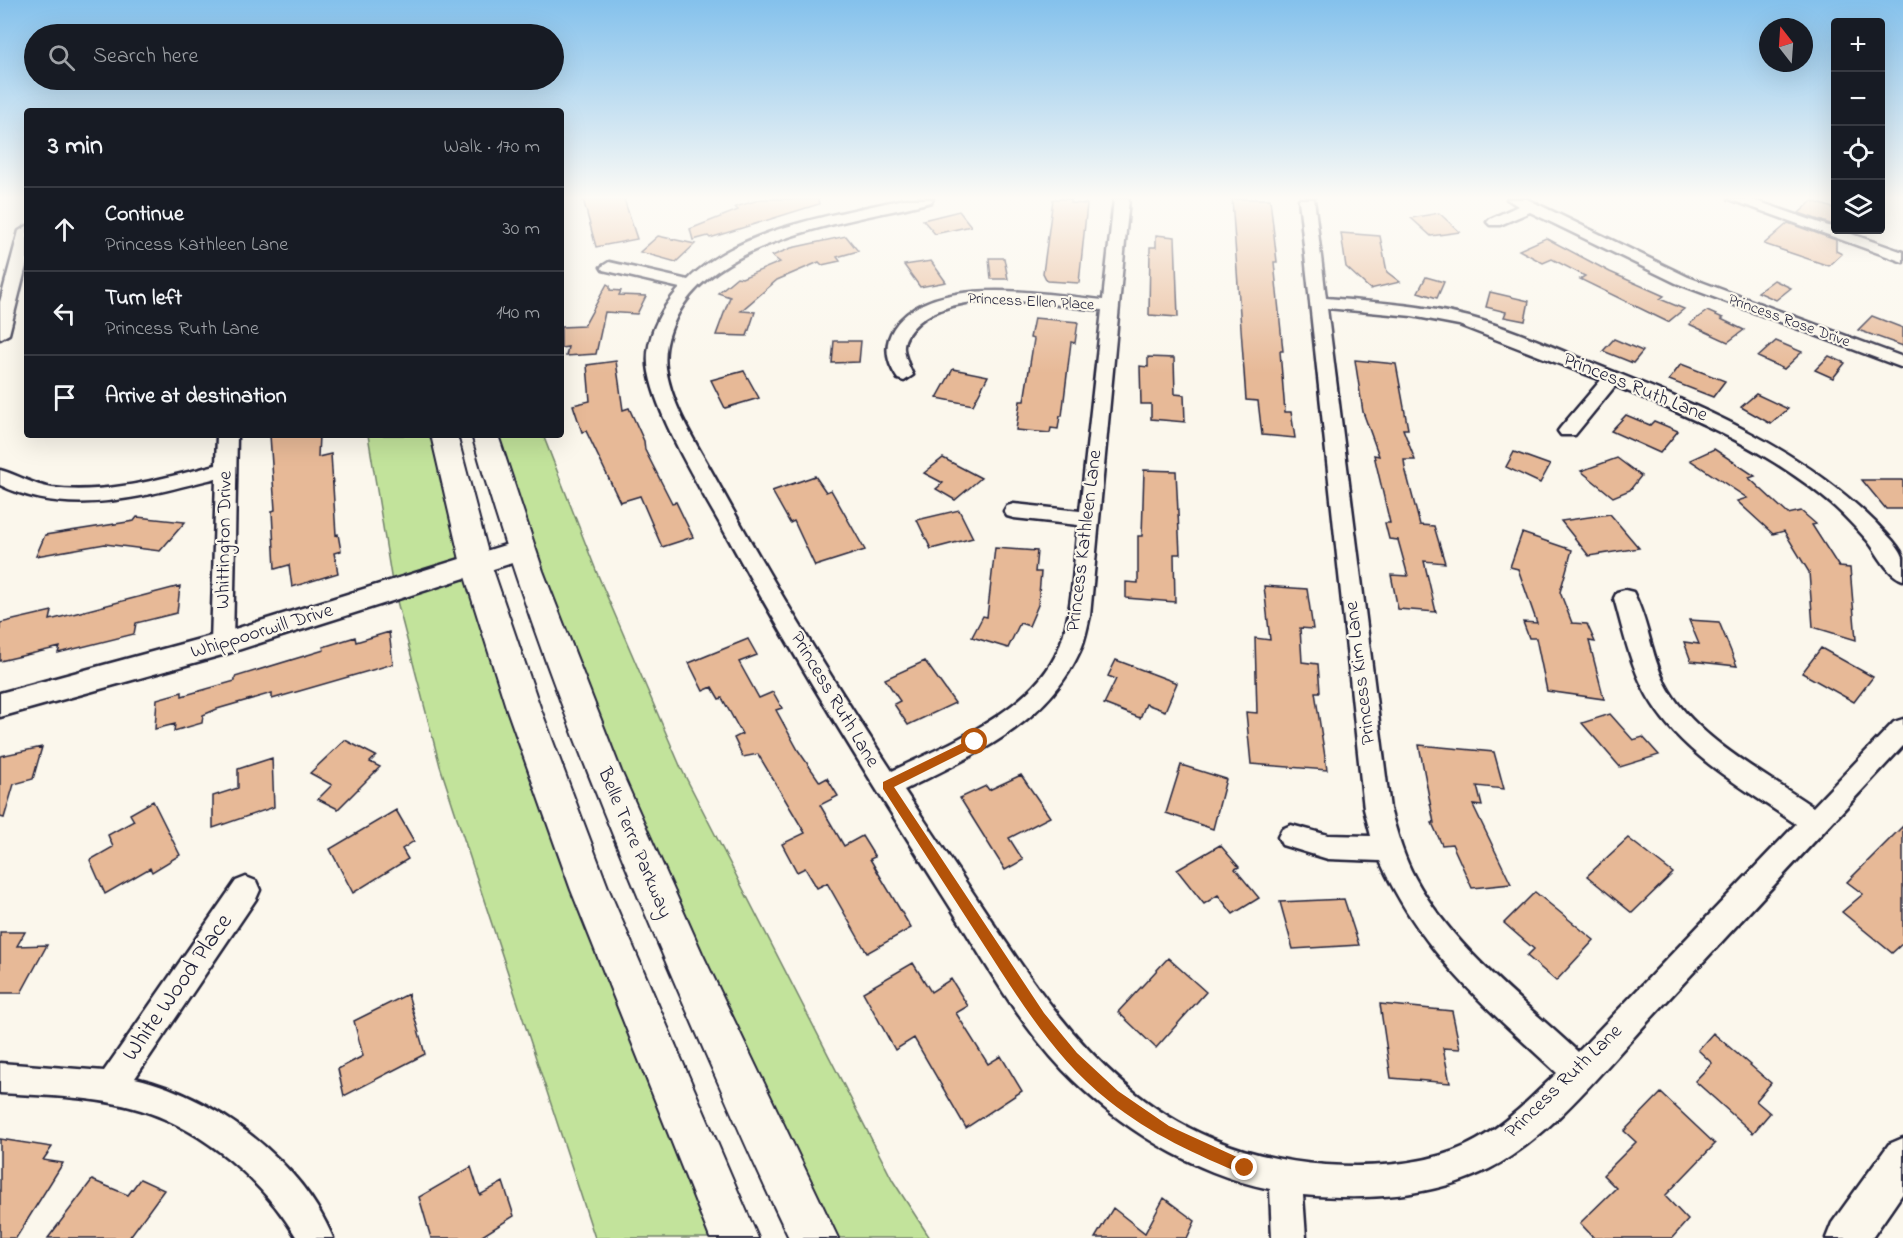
<!DOCTYPE html>
<meta charset="utf-8">
<style>
:root{--surface:#171b24;--page:#20242c;--text:#f1f3f6;--muted:#9ea1a6;--line:#363941}
body{margin:0;font-family:"Indie Flower",sans-serif;background:var(--page);color:var(--text)}
.controls{position:absolute;right:18px;top:18px;display:grid;overflow:hidden;border-radius:6px;box-shadow:0 6px 24px #0002}
.controls button{width:54px;height:54px;display:grid;place-items:center;padding:0;border:0;border-bottom:2px solid var(--line);background:var(--surface);color:var(--text);font:30px sans-serif}
.compass{position:absolute;left:1759px;top:18px;width:54px;height:54px;border-radius:50%;background:var(--surface);box-shadow:0 6px 24px #0002;rotate:343deg}
.stop{position:absolute;width:18px;height:18px;margin:-14px;border:4px solid #b45309;border-radius:50%;background:#fff}
.stop.end{background:#b45309;border-color:#fff;box-shadow:0 2px 6px #0008}
.list{margin:0;padding:0;list-style:none}
h2{display:flex;justify-content:space-between;align-items:center;height:78px;margin:0;padding:0 24px;font-size:26px}
h2 small{font-size:20px;font-weight:400;color:var(--muted)}
.list li{display:grid;grid-template-columns:39px 1fr auto;gap:18px;align-items:center;box-sizing:border-box;height:84px;padding:0 24px;border-top:2px solid var(--line)}
.list b{display:block;font-size:22px;white-space:nowrap}
.list p{margin:0;font-size:20px;white-space:nowrap;color:var(--muted)}
.list em{font-size:20px;font-style:normal;color:var(--muted)}
.icon{flex:none;width:33px;height:33px;fill:none;stroke:currentColor;stroke-width:2;stroke-linecap:round;stroke-linejoin:round}
.map{position:relative;flex:none;width:1903px;height:1238px;overflow:hidden}
.search{position:absolute;background:var(--surface);box-shadow:0 6px 24px #0002;left:24px;top:24px;width:540px;height:66px;display:flex;align-items:center;gap:15px;box-sizing:border-box;padding:0 21px;border-radius:33px;color:var(--muted);font-size:22px}
.panel{position:absolute;background:var(--surface);box-shadow:0 6px 24px #0002;left:24px;top:108px;width:540px;height:330px;border-radius:6px}
.map>svg:first-child{display:block}
.green{fill:#c2e39b;stroke:#72826b;stroke-width:1.5}
.building{fill:#e7b997;stroke:#22223b;stroke-width:1.5}
.lines{fill:none;stroke-linecap:round;stroke-linejoin:round}
.minor-casing{stroke:#22223b;stroke-width:5}
.tertiary-casing{stroke:#22223b;stroke-width:5}
.secondary-casing{stroke:#22223b;stroke-width:4}
.minor{fill:#fbf7ec;fill-rule:evenodd}
.tertiary{fill:#fbf7ec;fill-rule:evenodd}
.secondary{fill:#fbf7ec;fill-rule:evenodd}
.route{fill:#b45309}
.labels{text-anchor:middle;dominant-baseline:central;stroke-width:4.5;stroke-linejoin:round;paint-order:stroke}
.far-street-label{font-size:16px;fill:#22223b;stroke:#fbf7ec}
.street-label{font-size:20px;fill:#22223b;stroke:#fbf7ec}
.near-street-label{font-size:24px;fill:#22223b;stroke:#fbf7ec}
</style>
<div class="map">
<svg width="1903" height="1238" viewBox="0 0 1903 1238">
<rect width="100%" height="100%" fill="#fbf7ec"/>
<filter id="ink" filterUnits="userSpaceOnUse"><feTurbulence type="fractalNoise" baseFrequency=".0167" numOctaves="2"/><feDisplacementMap in="SourceGraphic" scale="12" xChannelSelector="R" yChannelSelector="G"/><feConvolveMatrix kernelMatrix="1 2 1 2 8 2 1 2 1" color-interpolation-filters="sRGB"/></filter>
<g filter="url(#ink)">
<path class="green" d="M 368,435 L 431,435 L 717,1238 L 595,1238 L 440,766 L 392,582 Z
M 494,435 L 543,435 L 597,573 L 681,768 L 893,1181 L 930,1238 L 834,1238 L 743,1051 L 582,686 Z"/>
<path class="building" d="M 583,199 L 624,199 L 637,239 L 596,247 Z
M 762,199 L 818,199 L 819,204 L 710,238 L 708,236 L 693,240 L 690,229 L 738,210 L 735,207 Z
M 1053,199 L 1071,199 L 1071,203 L 1087,204 L 1079,283 L 1047,281 L 1043,273 Z
M 1232,199 L 1270,199 L 1277,262 L 1274,262 L 1283,351 L 1280,351 L 1285,412 L 1291,412 L 1295,438 L 1262,435 L 1258,401 L 1246,400 Z
M 1812,201 L 1836,209 L 1836,226 L 1799,213 Z
M 959,211 L 971,226 L 935,234 L 923,220 Z
M 1439,213 L 1460,232 L 1431,236 L 1411,218 Z
M 1788,223 L 1836,240 L 1836,251 L 1842,254 L 1829,266 L 1764,244 Z
M 1341,233 L 1380,236 L 1387,272 L 1400,282 L 1370,289 L 1346,267 Z
M 1156,235 L 1175,237 L 1178,317 L 1149,315 L 1150,247 L 1156,247 Z
M 658,236 L 695,244 L 676,262 L 640,252 Z
M 846,236 L 858,251 L 837,257 L 840,261 L 822,265 L 819,262 L 777,280 L 741,311 L 755,312 L 747,336 L 716,335 L 730,297 L 718,293 L 737,277 L 742,278 L 780,262 L 772,256 L 791,248 Z
M 1546,238 L 1610,272 L 1664,296 L 1660,299 L 1684,309 L 1668,322 L 1580,279 L 1585,276 L 1552,259 L 1543,263 L 1519,250 Z
M 989,258 L 1004,258 L 1008,279 L 991,279 Z
M 931,261 L 946,282 L 920,287 L 904,265 Z
M 1426,277 L 1444,282 L 1437,298 L 1418,292 Z
M 1774,280 L 1791,288 L 1776,300 L 1758,292 Z
M 607,284 L 610,286 L 610,290 L 621,291 L 619,295 L 646,296 L 637,314 L 605,312 L 596,354 L 566,356 L 568,347 L 561,348 L 561,327 L 584,326 Z
M 1490,292 L 1529,301 L 1525,321 L 1504,317 L 1506,312 L 1486,307 Z
M 1707,311 L 1723,318 L 1721,319 L 1744,330 L 1728,342 L 1689,324 Z
M 1872,316 L 1903,328 L 1903,346 L 1858,330 Z
M 1034,318 L 1078,322 L 1075,343 L 1071,342 L 1062,416 L 1060,416 L 1058,429 L 1051,428 L 1050,433 L 1016,430 L 1020,401 L 1024,401 L 1034,339 L 1030,338 Z
M 1614,339 L 1640,350 L 1643,351 L 1633,363 L 1603,351 Z
M 834,341 L 861,341 L 859,362 L 832,363 Z
M 1776,341 L 1802,352 L 1784,369 L 1758,357 Z
M 1829,356 L 1845,363 L 1833,378 L 1815,370 Z
M 1148,357 L 1174,358 L 1175,394 L 1184,395 L 1185,422 L 1151,419 L 1151,404 L 1141,404 L 1140,366 L 1148,367 Z
M 1355,360 L 1396,364 L 1408,429 L 1403,429 L 1415,460 L 1404,460 L 1405,468 L 1420,525 L 1434,526 L 1445,563 L 1424,561 L 1436,612 L 1398,609 L 1391,575 L 1408,576 L 1398,540 L 1389,539 L 1385,523 L 1390,523 L 1374,455 L 1379,456 L 1363,412 Z
M 616,361 L 623,410 L 629,408 L 644,441 L 645,450 L 672,503 L 676,502 L 693,537 L 662,547 L 640,496 L 620,502 L 586,431 L 582,432 L 573,405 L 590,401 L 587,365 Z
M 1681,364 L 1725,381 L 1713,397 L 1669,380 Z
M 953,369 L 988,376 L 973,405 L 937,398 Z
M 744,371 L 759,398 L 725,408 L 711,380 Z
M 1756,394 L 1788,409 L 1771,424 L 1741,407 Z
M 1626,415 L 1650,425 L 1654,421 L 1678,431 L 1660,453 L 1611,431 Z
M 270,435 L 319,435 L 318,457 L 331,454 L 336,535 L 338,534 L 341,551 L 334,553 L 338,573 L 292,587 L 289,565 L 275,569 L 272,511 L 275,510 Z
M 1714,449 L 1755,476 L 1749,478 L 1788,514 L 1801,511 L 1816,524 L 1812,525 L 1839,567 L 1850,568 L 1856,640 L 1813,627 L 1809,572 L 1784,531 L 1773,534 L 1737,501 L 1747,498 L 1690,460 Z
M 1514,452 L 1550,465 L 1540,483 L 1506,467 Z
M 943,458 L 981,478 L 955,500 L 936,489 L 943,483 L 924,473 Z
M 1617,458 L 1641,476 L 1630,490 L 1613,497 L 1581,471 Z
M 1144,470 L 1176,471 L 1180,554 L 1174,554 L 1175,602 L 1126,598 L 1126,582 L 1138,583 L 1138,536 L 1142,536 Z
M 815,476 L 826,492 L 831,490 L 865,550 L 815,566 L 794,521 L 790,523 L 772,491 Z
M 1862,480 L 1903,480 L 1903,509 L 1886,509 Z
M 959,510 L 973,538 L 931,549 L 917,520 Z
M 1610,514 L 1639,548 L 1589,556 L 1561,521 Z
M 137,517 L 185,522 L 160,551 L 105,544 L 36,556 L 45,535 L 134,521 Z
M 1522,533 L 1572,550 L 1560,592 L 1572,623 L 1587,624 L 1595,642 L 1589,641 L 1604,699 L 1547,691 L 1536,638 L 1529,638 L 1523,622 L 1537,623 L 1518,569 L 1510,567 Z
M 995,548 L 1037,551 L 1035,572 L 1041,572 L 1038,605 L 1029,626 L 1020,623 L 1008,648 L 972,637 L 983,616 L 987,617 Z
M 180,586 L 177,613 L 136,623 L 134,634 L 58,653 L 60,647 L 0,661 L 0,623 L 52,611 L 50,620 Z
M 1264,586 L 1307,589 L 1313,629 L 1300,628 L 1302,662 L 1318,664 L 1320,692 L 1315,692 L 1327,770 L 1251,764 L 1246,712 L 1257,713 L 1255,638 L 1270,640 Z
M 1689,620 L 1719,622 L 1737,666 L 1691,661 L 1684,642 L 1699,644 Z
M 389,632 L 393,664 L 272,699 L 272,693 L 217,709 L 203,715 L 202,723 L 174,731 L 175,724 L 155,729 L 157,699 L 182,692 L 182,696 L 235,681 L 235,677 L 324,650 L 323,647 L 355,637 L 356,642 Z
M 748,639 L 757,655 L 739,662 L 759,698 L 773,692 L 782,708 L 776,710 L 798,750 L 820,782 L 827,778 L 838,796 L 820,805 L 844,846 L 862,836 L 875,857 L 870,859 L 911,928 L 867,953 L 827,883 L 817,888 L 805,868 L 797,872 L 782,844 L 805,833 L 758,754 L 743,757 L 734,738 L 742,734 L 722,698 L 719,699 L 712,687 L 703,691 L 689,663 Z
M 1821,648 L 1873,677 L 1854,702 L 1802,673 Z
M 1116,660 L 1177,683 L 1165,711 L 1146,704 L 1140,718 L 1104,704 L 1116,679 L 1108,676 Z
M 925,661 L 955,703 L 908,725 L 894,704 L 900,701 L 885,679 Z
M 1610,714 L 1633,740 L 1643,737 L 1659,755 L 1620,767 L 1582,723 Z
M 345,740 L 376,756 L 370,762 L 380,767 L 338,809 L 318,799 L 332,785 L 310,773 Z
M 1419,745 L 1494,752 L 1504,789 L 1477,786 L 1482,806 L 1473,805 L 1511,884 L 1472,888 L 1452,844 L 1442,845 L 1432,823 L 1434,823 Z
M 42,747 L 33,779 L 14,784 L 4,818 L 0,817 L 0,756 Z
M 272,758 L 274,807 L 213,828 L 213,796 L 238,788 L 238,769 Z
M 1181,765 L 1226,779 L 1213,829 L 1166,813 Z
M 1021,775 L 1050,817 L 1009,838 L 1023,860 L 1005,870 L 960,798 L 986,786 L 989,790 Z
M 153,801 L 180,855 L 152,872 L 150,868 L 105,894 L 90,860 L 113,847 L 108,835 L 134,821 L 130,814 Z
M 396,810 L 414,841 L 402,849 L 408,859 L 353,893 L 330,849 Z
M 1903,826 L 1903,943 L 1892,953 L 1842,912 L 1863,894 L 1847,882 Z
M 1628,838 L 1673,873 L 1632,913 L 1587,876 Z
M 1220,845 L 1239,867 L 1235,869 L 1259,898 L 1233,914 L 1218,895 L 1204,904 L 1177,870 Z
M 1535,892 L 1594,940 L 1556,981 L 1527,956 L 1534,949 L 1504,923 Z
M 1344,899 L 1359,945 L 1293,949 L 1280,902 Z
M 0,932 L 25,932 L 17,946 L 47,945 L 21,993 L 0,993 Z
M 1168,958 L 1206,992 L 1156,1048 L 1118,1012 Z
M 913,963 L 931,992 L 951,979 L 968,1006 L 956,1013 L 988,1064 L 1001,1056 L 1022,1091 L 966,1128 L 914,1038 L 895,1050 L 863,992 Z
M 408,994 L 425,1054 L 344,1096 L 338,1069 L 363,1056 L 354,1021 Z
M 1380,1004 L 1452,1011 L 1460,1049 L 1443,1048 L 1450,1083 L 1391,1078 Z
M 1713,1033 L 1771,1083 L 1756,1101 L 1770,1113 L 1753,1133 L 1695,1081 L 1712,1063 L 1698,1050 Z
M 1661,1093 L 1715,1144 L 1665,1196 L 1688,1220 L 1672,1238 L 1594,1238 L 1580,1223 L 1616,1188 L 1603,1175 L 1636,1142 L 1624,1131 Z
M 0,1139 L 52,1147 L 43,1160 L 63,1163 L 16,1238 L 0,1238 Z
M 471,1167 L 480,1195 L 503,1182 L 514,1216 L 479,1238 L 431,1238 L 419,1197 Z
M 140,1179 L 164,1190 L 129,1238 L 48,1238 L 92,1180 L 128,1195 Z
M 1164,1198 L 1195,1221 L 1187,1238 L 1095,1238 L 1113,1208 L 1145,1233 Z"/>
<g class="lines">
<g class="minor-casing">
<path id="minor" d="M 904,199 L 933,199 L 931,202 C 857,221 731,235 684,304 C 672,322 663,346 666,368 C 672,409 699,447 718,483 C 772,582 831,678 892,771 C 948,744 1034,710 1059,648 C 1074,610 1073,565 1078,525 L 1014,518 L 1007,516 L 1004,511 L 1007,506 L 1014,504 L 1080,511 L 1102,310 C 1049,305 964,286 919,322 C 911,329 903,338 904,349 C 905,358 909,367 913,375 L 904,381 L 898,379 C 887,363 883,345 894,328 C 932,272 1046,295 1103,300 L 1114,199 L 1129,199 L 1090,616 C 1087,628 1085,641 1080,651 C 1047,725 972,756 904,790 C 931,830 958,870 985,911 C 1073,1045 1153,1152 1326,1165 C 1375,1168 1434,1165 1477,1140 C 1507,1123 1532,1097 1557,1073 C 1485,1006 1421,953 1380,861 L 1328,859 L 1282,845 L 1278,837 L 1282,829 L 1291,825 L 1328,835 L 1371,836 L 1364,809 L 1299,199 L 1314,199 L 1326,298 C 1374,302 1422,305 1469,317 C 1513,329 1555,348 1597,365 C 1697,405 1797,445 1875,522 C 1883,531 1900,546 1903,557 C 1903,564 1903,573 1903,580 C 1887,575 1878,553 1867,540 C 1857,529 1846,517 1835,507 C 1772,451 1692,418 1615,386 L 1575,435 L 1561,435 L 1558,431 L 1561,427 L 1601,380 L 1459,325 L 1412,316 L 1327,308 L 1390,809 C 1397,833 1403,856 1415,878 C 1453,948 1521,999 1578,1052 L 1796,824 C 1747,790 1686,757 1653,705 C 1632,673 1624,634 1614,598 L 1617,592 L 1625,590 L 1633,592 C 1648,620 1651,655 1665,683 C 1692,736 1765,774 1813,807 L 1894,722 L 1903,719 L 1903,746 C 1820,835 1737,925 1654,1015 C 1606,1066 1552,1137 1489,1169 C 1431,1198 1367,1200 1303,1195 L 1306,1238 L 1272,1238 L 1270,1189 C 1192,1173 1118,1127 1063,1070 C 1014,1018 980,953 942,894 C 868,777 795,660 728,538 C 703,493 658,421 649,372 C 643,342 660,309 680,288 L 603,270 L 601,267 L 609,262 L 688,280 C 739,228 835,215 904,199 Z
M 1507,199 L 1527,199 L 1688,277 L 1903,357 L 1903,368 L 1676,283 L 1530,212 L 1500,225 L 1490,225 L 1487,222 L 1490,219 L 1518,206 Z
M 1729,199 L 1751,199 L 1903,252 L 1903,262 Z
M 27,226 L 27,262 L 9,334 L 0,339 L 0,302 L 19,231 Z
M 217,435 L 237,435 L 233,644 L 230,650 L 222,653 L 214,650 L 211,644 L 216,478 C 145,496 69,519 0,485 L 0,470 C 18,475 33,485 52,488 C 107,495 164,478 216,465 Z
M 246,877 L 256,881 L 260,890 L 256,899 L 135,1078 C 216,1097 301,1161 333,1238 L 297,1238 C 263,1181 205,1130 141,1110 C 95,1096 47,1096 0,1093 L 0,1063 L 104,1071 L 236,881 Z"/>
</g>
<g class="tertiary-casing">
<path id="tertiary" d="M 521,540 L 531,543 L 534,550 L 531,557 L 222,655 L 0,717 L 0,693 L 222,633 Z
M 1903,1138 L 1903,1193 L 1872,1238 L 1826,1238 L 1832,1223 L 1889,1144 Z"/>
</g>
<g class="secondary-casing">
<path id="secondary" d="M 431,435 L 457,435 L 491,564 L 540,707 L 609,890 L 758,1238 L 710,1238 L 571,890 L 506,707 L 461,564 Z
M 472,435 L 498,435 L 543,571 L 621,771 L 702,953 L 838,1238 L 789,1238 C 747,1151 709,1062 671,974 C 595,797 525,620 472,435 Z"/>
</g>
<use href="#minor" class="minor"/>
<use href="#tertiary" class="tertiary"/>
<use href="#secondary" class="secondary"/>
</g>
</g>
<linearGradient id="sky" x2="0" y2="1"><stop stop-color="#84c1ec"/><stop offset="0.53" stop-color="#fdfbf6"/><stop offset="1" stop-color="#fdfbf6" stop-opacity="0"/></linearGradient>
<rect width="1903" height="373" fill="url(#sky)"/>
<path class="route" d="M 975,737 L 978,739 L 978,745 L 894,787 L 1044,1013 L 1077,1053 L 1118,1091 L 1169,1126 L 1250,1163 L 1250,1173 L 1245,1175 C 1197,1155 1150,1134 1109,1101 C 1055,1059 1019,999 982,942 C 949,891 916,840 883,789 L 883,782 Z"/>
<g class="labels">
<g class="far-street-label">
<text transform="translate(1031 302) rotate(3)">Princess Ellen Place</text>
<text transform="translate(1789 321) rotate(20)">Princess Rose Drive</text>
</g>
<g class="street-label">
<text transform="translate(1635 388) rotate(22)">Princess Ruth Lane</text>
<text transform="translate(225 540) rotate(-89)">Whittington Drive</text>
<text transform="translate(1085 541) rotate(-83)">Princess Kathleen Lane</text>
<text transform="translate(262 632) rotate(-17)">Whippoorwill Drive</text>
<text transform="translate(1361 673) rotate(-97)">Princess Kim Lane</text>
<text transform="translate(834 700) rotate(59)">Princess Ruth Lane</text>
<text transform="translate(634 843) rotate(67)">Belle Terre Parkway</text>
<text transform="translate(1564 1082) rotate(-44)">Princess Ruth Lane</text>
</g>
<g class="near-street-label">
<text transform="translate(178 988) rotate(-55)">White Wood Place</text>
</g>
</g>
</svg>
<div class="controls">
<button>+</button>
<button>−</button>
<button><svg class="icon" aria-label="locate" viewBox="0 0 24 24"><circle cx="12" cy="12" r="6"/><path d="M12 2v4M12 18v4M2 12h4M18 12h4"/></svg></button>
<button><svg class="icon" aria-label="layers" viewBox="0 0 24 24"><path d="M12 4l9 5-9 5-9-5zM3 14l9 5 9-5"/></svg></button>
</div>
<svg class="compass" viewBox="-18 -18 36 36"><path d="M0-13l5 13h-10z" fill="#e53935"/><path d="M0 13l5-13h-10z" fill="#9ea1a6"/></svg>
<div class="stop" style="left:975px;top:742px"></div>
<div class="stop end" style="left:1245px;top:1168px"></div>
<div class="search"><svg class="icon" aria-label="search" viewBox="0 0 24 24"><circle cx="10" cy="10" r="6"/><path d="M15 15l6 6"/></svg>Search here</div>
<section class="panel">
<h2>3 min<small>Walk · 170 m</small></h2>
<ul class="list">
<li><svg class="icon" aria-label="ahead" viewBox="0 0 24 24"><path d="M12 20V5M6 11l6-6 6 6"/></svg><div><b>Continue</b><p>Princess Kathleen Lane</p></div><em>30 m</em></li>
<li><svg class="icon" aria-label="left" viewBox="0 0 24 24"><path d="M17 20v-9H6M10 6l-5 5 5 5"/></svg><div><b>Turn left</b><p>Princess Ruth Lane</p></div><em>140 m</em></li>
<li><svg class="icon" aria-label="arrive" viewBox="0 0 24 24"><path d="M6 21V4h12l-3 4 3 4H6"/></svg><div><b>Arrive at destination</b></div></li>
</ul>
</section>
</div>
